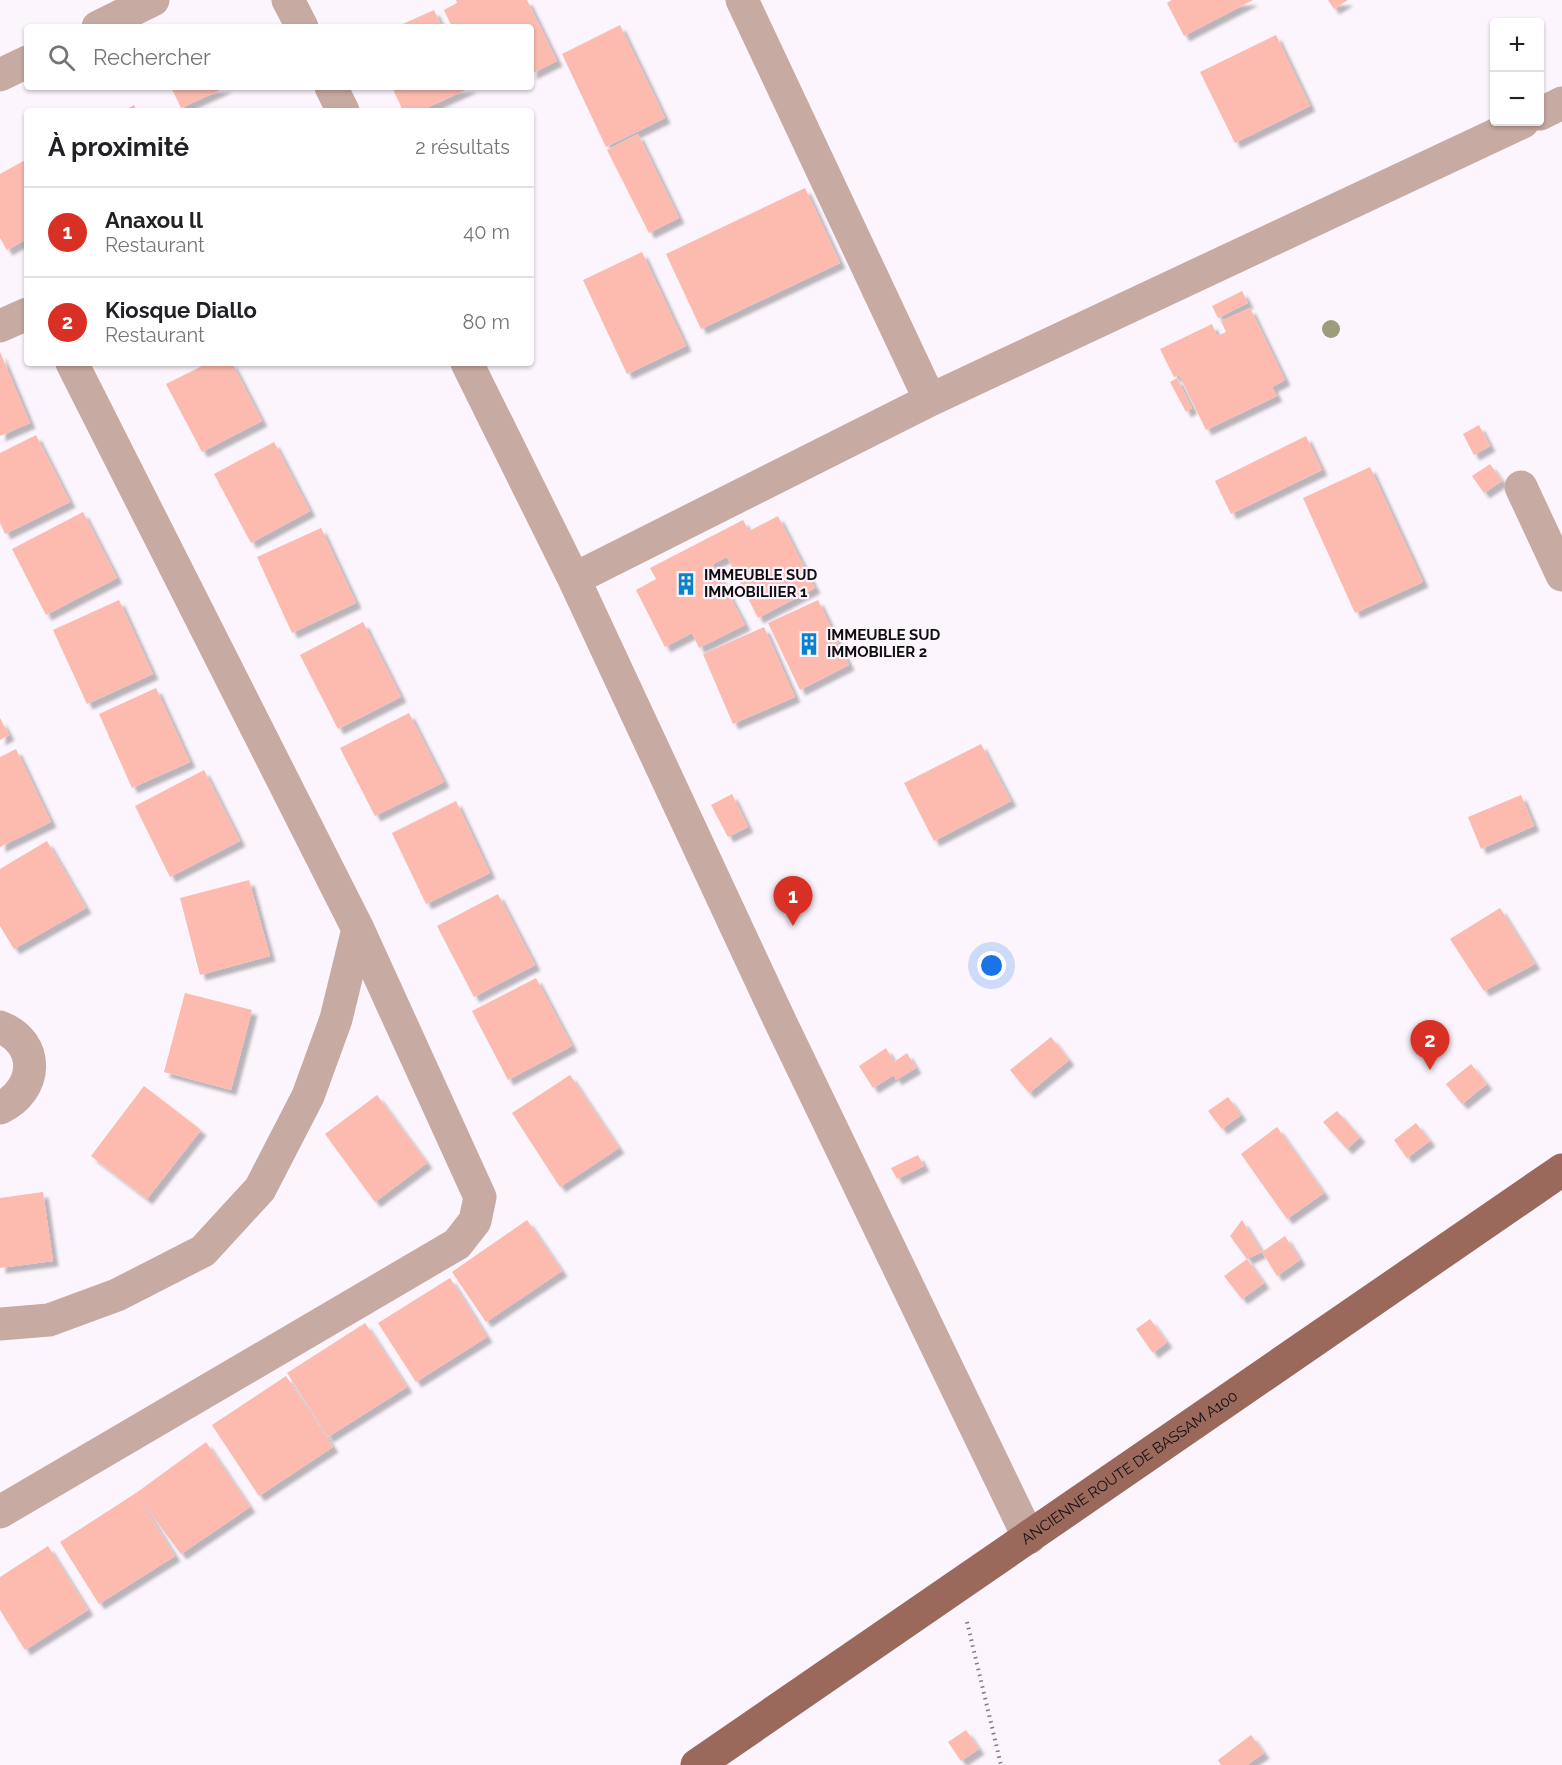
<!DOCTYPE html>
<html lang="fr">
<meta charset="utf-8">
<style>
:root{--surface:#fff;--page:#f2f2f2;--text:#202124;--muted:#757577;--line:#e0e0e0;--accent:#d93025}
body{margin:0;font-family:Raleway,sans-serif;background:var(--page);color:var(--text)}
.controls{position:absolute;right:18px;top:18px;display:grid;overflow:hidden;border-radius:6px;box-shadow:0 2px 4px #0004}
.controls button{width:54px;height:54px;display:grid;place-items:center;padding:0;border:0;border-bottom:2px solid var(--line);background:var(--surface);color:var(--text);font:30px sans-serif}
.you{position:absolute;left:992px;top:966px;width:21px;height:21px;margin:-15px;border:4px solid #fff;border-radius:50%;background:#1a73e8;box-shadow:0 0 0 9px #1a73e833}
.badge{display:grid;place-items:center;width:39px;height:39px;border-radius:50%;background:var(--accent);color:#fff;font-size:20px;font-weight:700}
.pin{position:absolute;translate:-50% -50px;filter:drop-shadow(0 2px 3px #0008)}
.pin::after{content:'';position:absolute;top:32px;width:21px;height:18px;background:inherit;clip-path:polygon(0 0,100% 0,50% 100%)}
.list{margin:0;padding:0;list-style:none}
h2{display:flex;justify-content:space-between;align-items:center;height:78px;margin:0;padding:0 24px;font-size:26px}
h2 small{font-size:20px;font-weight:400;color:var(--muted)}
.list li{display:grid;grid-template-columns:39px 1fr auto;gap:18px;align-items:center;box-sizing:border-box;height:90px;padding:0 24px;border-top:2px solid var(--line)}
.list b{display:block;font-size:22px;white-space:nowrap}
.list p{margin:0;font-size:20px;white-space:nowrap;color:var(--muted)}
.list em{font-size:20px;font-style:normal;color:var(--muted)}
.icon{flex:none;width:33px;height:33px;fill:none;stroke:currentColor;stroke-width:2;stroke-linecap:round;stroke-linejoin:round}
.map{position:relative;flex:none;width:1562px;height:1765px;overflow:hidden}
.search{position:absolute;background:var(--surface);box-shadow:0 2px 4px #0004;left:24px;top:24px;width:510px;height:66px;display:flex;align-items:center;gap:15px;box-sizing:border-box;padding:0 21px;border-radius:6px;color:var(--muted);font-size:22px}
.panel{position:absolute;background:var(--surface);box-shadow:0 2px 4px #0004;left:24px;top:108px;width:510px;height:258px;border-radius:6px}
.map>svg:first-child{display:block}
.building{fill:#fdbaaf;filter:url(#shadow)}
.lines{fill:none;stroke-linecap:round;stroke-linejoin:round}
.path{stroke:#817b82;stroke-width:4;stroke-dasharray:1.5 4.5;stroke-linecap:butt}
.minor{stroke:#c7aaa2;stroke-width:33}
.major{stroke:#9b695b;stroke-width:33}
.tree{fill:#9c9d7b}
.labels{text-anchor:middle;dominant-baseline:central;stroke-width:4.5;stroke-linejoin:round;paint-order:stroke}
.poi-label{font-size:15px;font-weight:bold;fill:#120c13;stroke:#fcf5fd;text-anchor:start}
.street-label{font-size:15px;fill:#120c13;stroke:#fcf5fd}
</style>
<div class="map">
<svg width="1562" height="1765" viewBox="0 0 1562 1765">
<defs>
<filter id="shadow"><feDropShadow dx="5.5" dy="5.5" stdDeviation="1.5" flood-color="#0004"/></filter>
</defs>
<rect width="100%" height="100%" fill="#fcf5fd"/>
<path class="building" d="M 456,0 L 527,0 L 557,61 L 531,74 L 531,27 L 452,27 L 444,10 L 457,3 Z
M 1172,0 L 1253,0 L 1184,36 L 1167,3 Z
M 1328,0 L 1348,0 L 1334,9 Z
M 434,10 L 442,27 L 396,27 Z
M 620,25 L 665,118 L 606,147 L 562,54 Z
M 1276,35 L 1310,106 L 1235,143 L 1200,72 Z
M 171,87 L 227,87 L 181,108 Z
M 392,87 L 472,87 L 420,111 L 403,111 Z
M 134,105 L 137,111 L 123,111 Z
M 638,134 L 679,218 L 649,233 L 607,150 Z
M 27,159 L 27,239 L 7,250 L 0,238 L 0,174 Z
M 805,188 L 840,263 L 701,329 L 666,254 Z
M 642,252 L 686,346 L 627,374 L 583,280 Z
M 1242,291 L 1248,303 L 1218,318 L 1212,306 Z
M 1250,308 L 1285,380 L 1272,387 L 1277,396 L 1206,430 L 1179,375 L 1174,377 L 1160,349 L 1212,324 L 1217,336 L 1226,332 L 1221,321 Z
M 0,352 L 30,423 L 0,436 Z
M 208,363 L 232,363 L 262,421 L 202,452 L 166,384 Z
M 1177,378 L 1192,408 L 1186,412 L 1170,382 Z
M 1479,425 L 1490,446 L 1474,455 L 1463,434 Z
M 36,435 L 70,502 L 5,534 L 0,523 L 0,453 Z
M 1306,436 L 1322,470 L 1231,514 L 1215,481 Z
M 274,442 L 310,511 L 251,543 L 214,474 Z
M 1490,464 L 1502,481 L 1484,493 L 1472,476 Z
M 1370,467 L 1423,582 L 1355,613 L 1303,498 Z
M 83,512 L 117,578 L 46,615 L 12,549 Z
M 778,516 L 815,588 L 758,618 L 727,557 L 713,564 L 745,625 L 699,648 L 692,633 L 665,647 L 636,590 L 656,579 L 650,568 L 743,520 L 749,531 Z
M 321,528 L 356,603 L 292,633 L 257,557 Z
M 119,600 L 153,674 L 87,704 L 53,630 Z
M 818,600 L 849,665 L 800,690 L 768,623 Z
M 363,622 L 401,697 L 338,729 L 300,655 Z
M 764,627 L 795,697 L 733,724 L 703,654 Z
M 156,688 L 190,762 L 132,788 L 99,714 Z
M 409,713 L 444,782 L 375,816 L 340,748 Z
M 0,718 L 9,735 L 0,740 Z
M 981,744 L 1011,801 L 934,841 L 904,783 Z
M 16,749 L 51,822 L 0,847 L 0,757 Z
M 204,770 L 240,841 L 170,877 L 135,806 Z
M 732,794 L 748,827 L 728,837 L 711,805 Z
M 1521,795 L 1534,826 L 1481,849 L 1468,817 Z
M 456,801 L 490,873 L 426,904 L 392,833 Z
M 47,841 L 86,908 L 14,949 L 0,926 L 0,869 Z
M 249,880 L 270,956 L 200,975 L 180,898 Z
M 498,894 L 535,965 L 474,997 L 437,926 Z
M 1500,908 L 1535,964 L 1484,991 L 1450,939 Z
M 536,978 L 572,1046 L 508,1080 L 472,1011 Z
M 185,993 L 252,1010 L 231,1090 L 164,1072 Z
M 1051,1037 L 1069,1060 L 1029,1093 L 1010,1070 Z
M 886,1048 L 894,1062 L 907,1053 L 916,1068 L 896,1080 L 894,1075 L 873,1088 L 859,1066 Z
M 1471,1064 L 1487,1084 L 1462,1104 L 1446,1084 Z
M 570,1075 L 619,1148 L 560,1187 L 512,1113 Z
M 144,1086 L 201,1130 L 147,1199 L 91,1156 Z
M 377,1095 L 427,1163 L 375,1202 L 325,1134 Z
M 1228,1097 L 1241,1115 L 1222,1129 L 1208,1111 Z
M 1337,1111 L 1360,1137 L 1347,1149 L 1323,1122 Z
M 1416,1123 L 1430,1141 L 1407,1158 L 1394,1140 Z
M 1277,1127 L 1324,1193 L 1287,1219 L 1241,1154 Z
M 918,1155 L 924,1166 L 897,1179 L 891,1168 Z
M 43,1192 L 53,1261 L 0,1268 L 0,1198 Z
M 527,1220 L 562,1271 L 486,1322 L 452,1272 Z
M 1242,1220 L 1262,1252 L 1247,1259 L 1264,1283 L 1242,1299 L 1224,1276 L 1247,1259 L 1230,1236 Z
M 1285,1236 L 1300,1260 L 1277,1276 L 1262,1252 Z
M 450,1278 L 487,1337 L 416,1382 L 378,1323 Z
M 1150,1319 L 1167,1342 L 1153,1353 L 1136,1329 Z
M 365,1323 L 407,1387 L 328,1437 L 287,1373 Z
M 286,1376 L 333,1447 L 259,1496 L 212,1425 Z
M 206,1442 L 250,1507 L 181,1554 L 139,1498 L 175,1556 L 99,1604 L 60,1542 L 136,1493 Z
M 48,1546 L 88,1610 L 25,1650 L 0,1610 L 0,1577 Z
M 966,1730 L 979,1749 L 961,1761 L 948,1742 Z
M 1251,1735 L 1264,1753 L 1247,1765 L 1221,1765 L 1218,1760 Z"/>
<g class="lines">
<path class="path" d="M 967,1622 L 1001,1765"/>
<path class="minor" d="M 288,0 L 302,27
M 742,0 L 930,400
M 98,27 L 153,0
M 0,75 L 27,62
M 331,87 L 343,111
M 1540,114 L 1562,103
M 0,326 L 27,314
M 467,363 L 574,579 L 779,1019 L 1029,1538
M 1521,487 L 1562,575
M 574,579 L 930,400 L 1523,122
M 0,1027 C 41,1043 38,1090 0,1108
M 0,1324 L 49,1320 L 117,1295 L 203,1251 L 260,1189 L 308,1096 L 336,1019 L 358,929
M 0,1512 L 457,1244 L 475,1221 L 480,1197 L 358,929 L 72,363"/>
<path class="major" id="s1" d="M 697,1765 L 1562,1170"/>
</g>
<circle class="tree" cx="1331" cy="329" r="9"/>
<defs>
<g id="building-bare" transform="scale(1.8)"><path d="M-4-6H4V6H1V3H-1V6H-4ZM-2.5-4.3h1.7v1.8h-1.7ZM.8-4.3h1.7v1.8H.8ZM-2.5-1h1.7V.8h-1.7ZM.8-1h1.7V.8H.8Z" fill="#0882cb" stroke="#fcf5fd" stroke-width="2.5" paint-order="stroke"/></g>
</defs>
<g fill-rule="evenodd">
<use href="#building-bare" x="686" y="584"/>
<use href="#building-bare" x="809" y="644"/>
</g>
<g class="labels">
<g class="poi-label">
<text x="704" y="575">IMMEUBLE SUD<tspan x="704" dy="17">IMMOBILIIER 1</tspan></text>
<text x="827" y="635">IMMEUBLE SUD<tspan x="827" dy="17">IMMOBILIER 2</tspan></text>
</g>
<g class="street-label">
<text stroke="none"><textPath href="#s1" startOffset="525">ANCIENNE ROUTE DE BASSAM A100</textPath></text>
</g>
</g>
</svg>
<div class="controls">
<button>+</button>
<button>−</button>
</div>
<div class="you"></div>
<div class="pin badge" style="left:793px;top:926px">1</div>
<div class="pin badge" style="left:1430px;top:1070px">2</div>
<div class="search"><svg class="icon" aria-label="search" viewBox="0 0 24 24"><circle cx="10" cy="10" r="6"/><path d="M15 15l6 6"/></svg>Rechercher</div>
<section class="panel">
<h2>À proximité<small>2 résultats</small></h2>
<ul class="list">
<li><span class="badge">1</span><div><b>Anaxou ll</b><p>Restaurant</p></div><em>40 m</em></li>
<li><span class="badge">2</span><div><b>Kiosque Diallo</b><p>Restaurant</p></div><em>80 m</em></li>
</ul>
</section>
</div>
